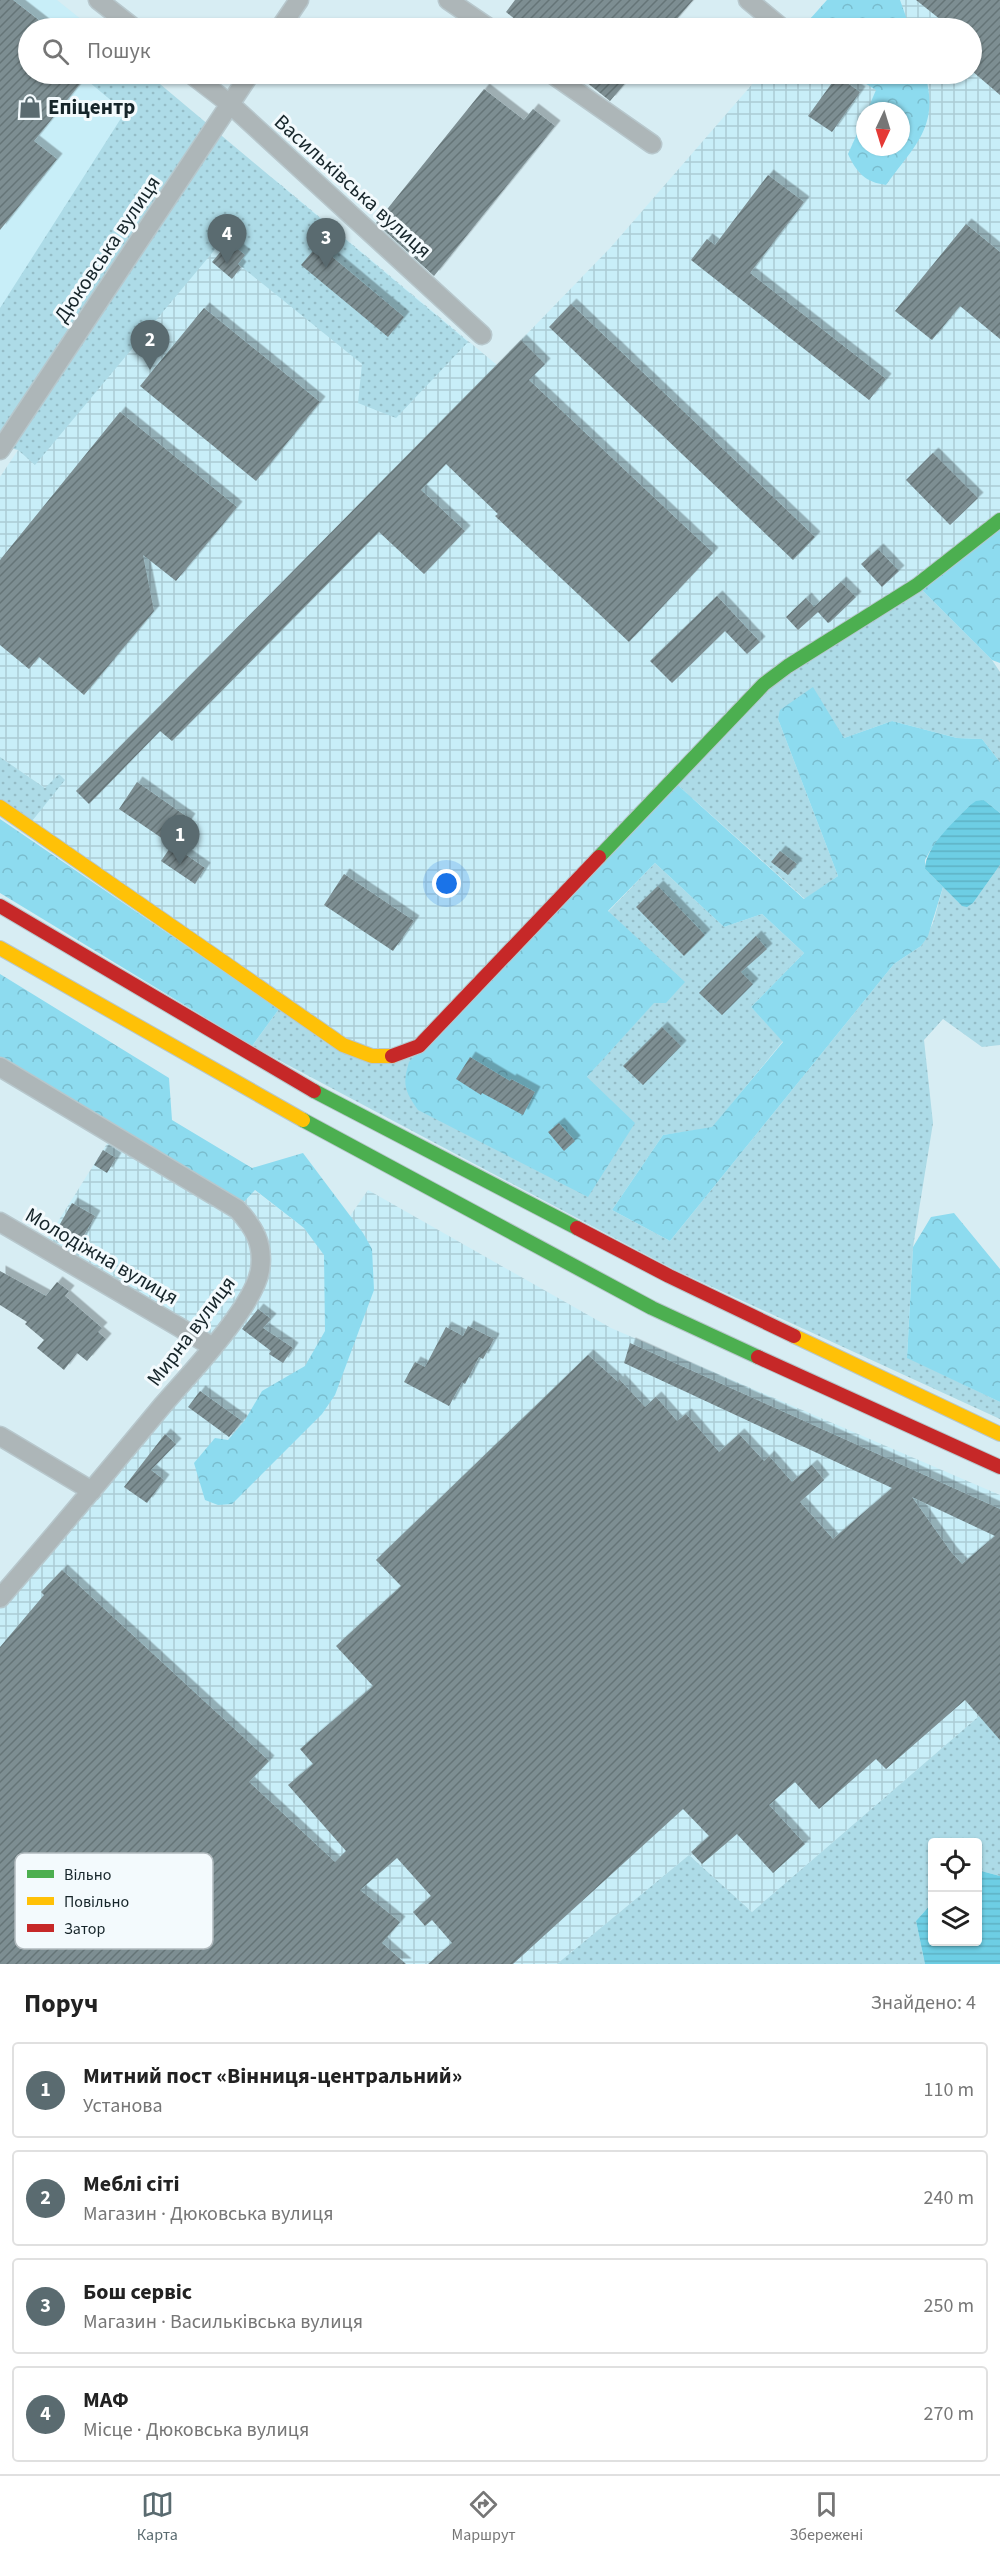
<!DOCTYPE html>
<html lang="uk">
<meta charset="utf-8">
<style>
:root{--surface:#fff;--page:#f6f6f6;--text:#222;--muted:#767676;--line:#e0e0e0;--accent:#5a6b70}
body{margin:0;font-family:"Source Sans 3",sans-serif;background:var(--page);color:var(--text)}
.controls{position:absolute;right:18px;bottom:18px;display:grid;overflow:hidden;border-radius:6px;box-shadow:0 2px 4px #0004}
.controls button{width:54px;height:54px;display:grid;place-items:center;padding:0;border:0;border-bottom:2px solid var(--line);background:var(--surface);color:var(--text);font:30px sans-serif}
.compass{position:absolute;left:856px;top:102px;width:54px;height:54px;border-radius:50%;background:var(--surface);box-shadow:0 2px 4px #0004;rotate:184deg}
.you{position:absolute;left:447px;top:884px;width:21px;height:21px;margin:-15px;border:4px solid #fff;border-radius:50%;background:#1a73e8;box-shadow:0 0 0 9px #1a73e833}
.badge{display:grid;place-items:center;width:39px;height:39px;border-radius:50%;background:var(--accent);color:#fff;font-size:20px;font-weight:700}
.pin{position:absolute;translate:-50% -50px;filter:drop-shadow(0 2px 3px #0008)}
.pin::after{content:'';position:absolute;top:32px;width:21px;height:18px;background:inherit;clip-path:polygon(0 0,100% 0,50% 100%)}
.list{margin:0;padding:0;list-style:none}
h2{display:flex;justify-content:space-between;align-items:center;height:78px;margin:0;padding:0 24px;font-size:26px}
h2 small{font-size:20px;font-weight:400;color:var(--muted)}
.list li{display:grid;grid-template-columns:39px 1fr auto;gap:18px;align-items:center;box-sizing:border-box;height:96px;margin:0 12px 12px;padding:0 12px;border:2px solid var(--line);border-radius:6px}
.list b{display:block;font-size:22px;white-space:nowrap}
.list p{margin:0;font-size:20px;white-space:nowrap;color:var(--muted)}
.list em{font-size:20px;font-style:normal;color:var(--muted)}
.icon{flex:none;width:33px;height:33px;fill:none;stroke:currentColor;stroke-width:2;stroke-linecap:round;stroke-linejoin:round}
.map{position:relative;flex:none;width:1000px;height:1964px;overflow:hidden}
.search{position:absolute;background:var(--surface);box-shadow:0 2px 4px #0004;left:18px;right:18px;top:18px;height:66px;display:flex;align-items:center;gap:15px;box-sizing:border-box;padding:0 21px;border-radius:33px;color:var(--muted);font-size:22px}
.sheet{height:510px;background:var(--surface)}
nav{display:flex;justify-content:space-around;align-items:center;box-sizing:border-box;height:84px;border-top:2px solid var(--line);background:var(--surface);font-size:16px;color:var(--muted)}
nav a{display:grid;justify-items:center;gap:3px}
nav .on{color:var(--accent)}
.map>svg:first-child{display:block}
.built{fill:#c8eef8}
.industrial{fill:url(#industrial-grid);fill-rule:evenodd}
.grass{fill:url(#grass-dots)}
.forest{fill:url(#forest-crowns)}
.water{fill:url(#water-rules)}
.building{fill:url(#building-hatch);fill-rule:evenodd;filter:url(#shadow)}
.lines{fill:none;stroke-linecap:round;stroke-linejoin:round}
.street-casing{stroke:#b7c7cc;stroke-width:21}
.fast-casing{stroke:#b7c7cc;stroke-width:16}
.slow-casing{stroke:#b7c7cc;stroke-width:16}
.jam-casing{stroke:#b7c7cc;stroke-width:16}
.street{stroke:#adb6b8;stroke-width:18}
.fast{stroke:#4caf50;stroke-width:14}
.slow{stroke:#ffc107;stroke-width:14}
.jam{stroke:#c62828;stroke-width:14}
.labels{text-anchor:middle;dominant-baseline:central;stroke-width:6;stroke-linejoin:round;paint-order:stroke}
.poi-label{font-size:21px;font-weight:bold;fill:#16252a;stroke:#f3fafd;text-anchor:start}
.street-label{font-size:21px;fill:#16252a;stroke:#f3fafd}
.key{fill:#f3fafd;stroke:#b1babe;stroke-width:1.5}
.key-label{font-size:16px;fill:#16252a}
</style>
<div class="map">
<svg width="1000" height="1964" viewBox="0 0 1000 1964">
<defs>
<pattern id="industrial-grid" width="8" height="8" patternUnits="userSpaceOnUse" patternTransform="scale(1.5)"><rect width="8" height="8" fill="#c8eef8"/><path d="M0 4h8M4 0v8" fill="none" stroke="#abccd5"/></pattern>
<pattern id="grass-dots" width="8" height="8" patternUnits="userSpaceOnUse" patternTransform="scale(1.5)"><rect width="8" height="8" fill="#addbe7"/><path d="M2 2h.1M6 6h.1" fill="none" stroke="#94bcc6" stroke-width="1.8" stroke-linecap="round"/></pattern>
<pattern id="forest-crowns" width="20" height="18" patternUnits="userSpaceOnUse" patternTransform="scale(1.5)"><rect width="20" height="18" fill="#8ddbef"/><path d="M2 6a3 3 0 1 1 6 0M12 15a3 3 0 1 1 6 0" fill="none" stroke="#79bccd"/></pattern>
<pattern id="water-rules" width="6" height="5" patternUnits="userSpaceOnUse" patternTransform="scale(1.5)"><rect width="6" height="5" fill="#6dcee4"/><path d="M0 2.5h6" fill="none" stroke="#5eb1c4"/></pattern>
<pattern id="building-hatch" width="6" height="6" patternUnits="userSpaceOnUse" patternTransform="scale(1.5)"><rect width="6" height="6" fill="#7d8e92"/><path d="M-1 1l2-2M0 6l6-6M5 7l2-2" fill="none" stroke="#657477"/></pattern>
<filter id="shadow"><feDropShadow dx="5.5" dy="-5.5" stdDeviation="0" flood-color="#0004"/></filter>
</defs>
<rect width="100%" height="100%" fill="#d7edf3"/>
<path class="built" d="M 0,0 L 57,0 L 92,28 L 28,28 L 28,74 L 147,74 L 0,367 Z"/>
<path class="industrial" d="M 827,0 L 1000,0 L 1000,520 L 419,1046 L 376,1058 L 28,826 L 45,788 L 0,757 L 0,477 L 18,450 L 35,464 L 273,178 L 497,365 L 611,247 L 761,74 L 972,74 L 972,28 L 802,28 ZM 865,111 L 901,111 L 901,147 L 865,147 Z
M 113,1134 L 254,1190 L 304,1228 L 324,1254 L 368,1190 L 611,1328 L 1000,1495 L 1000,1698 L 752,1912 L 689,1855 L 557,1964 L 0,1964 L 0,1598 L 212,1347 L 42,1247 Z"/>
<path class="grass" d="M 95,74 L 148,74 L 468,342 L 396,418 L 358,403 L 362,364 L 217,247 L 35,465 L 18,450 L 0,445 L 0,308 L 125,112 L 89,82 Z
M 917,585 L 992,660 L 1000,672 L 1000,762 L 982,739 L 957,738 L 892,721 L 844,738 L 778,719 L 838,876 L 805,899 L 671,779 L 764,684 Z
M 0,757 L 45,788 L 59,774 L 65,780 L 28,826 L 0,807 Z
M 655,863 L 724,927 L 762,914 L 804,953 L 751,1007 L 783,1041 L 712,1128 L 663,1135 L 612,1210 L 670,1241 L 894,964 L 921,946 L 933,923 L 943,887 L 961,905 L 973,903 L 1000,865 L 1000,1045 L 982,1047 L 943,1019 L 924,1040 L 933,1123 L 913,1247 L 907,1357 L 1000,1402 L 1000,1419 L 673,1269 L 252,1046 L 279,1009 L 329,1045 L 587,1077 L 654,1002 L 608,912 Z
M 1000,1698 L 1000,1876 L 981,1871 L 978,1872 L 978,1842 L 932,1842 L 932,1903 L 916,1921 L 925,1964 L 557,1964 L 689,1855 L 752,1912 Z"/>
<path class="forest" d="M 827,0 L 900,0 L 910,28 L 802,28 Z
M 850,74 L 925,74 C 940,126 915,145 886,185 C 865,182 857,173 848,154 L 865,116 L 865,147 L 901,147 L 901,111 L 867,111 L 876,90 Z
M 1000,520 L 1000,663 L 992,660 L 917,585 Z
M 813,687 L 844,738 L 892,721 L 957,738 L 982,739 L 1000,762 L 1000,813 L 984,800 L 969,806 L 930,851 L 925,860 L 925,869 L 943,887 L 928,936 L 921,946 L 894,964 L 670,1241 L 612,1210 L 663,1135 L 712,1127 L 783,1042 L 751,1007 L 804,953 L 762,914 L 724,927 L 655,863 L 608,911 L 685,982 L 666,1003 L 654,1003 L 587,1077 L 635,1123 L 588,1197 L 418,1110 C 405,1091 402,1085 409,1062 L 671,779 L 804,899 L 838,876 L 778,719 L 780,710 Z
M 0,819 L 279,1009 L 252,1046 L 0,893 Z
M 0,974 L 169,1078 L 172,1120 L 252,1168 L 303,1153 L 363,1233 L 372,1249 L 374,1290 L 335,1395 L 322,1414 L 232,1504 L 218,1505 L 205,1500 L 194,1463 L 215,1438 L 228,1440 L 245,1420 L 262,1391 L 305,1366 L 325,1331 L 324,1255 L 304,1228 L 255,1190 L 237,1209 L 0,1067 Z
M 954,1213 L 1000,1269 L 1000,1402 L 907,1358 L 913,1247 L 931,1217 Z"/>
<path class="water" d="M 984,800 L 1000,813 L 1000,865 L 973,903 L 967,907 L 962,906 L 925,869 C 926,845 954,823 969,806 L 976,801 Z
M 981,1871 L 1000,1876 L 1000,1964 L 925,1964 L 916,1921 L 932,1903 L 932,1942 L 978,1942 L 978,1872 Z"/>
<path class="building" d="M 0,0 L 13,0 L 49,28 L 28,28 L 28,74 L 88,74 L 34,141 L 57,159 L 0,230 Z
M 515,0 L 693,0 L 669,28 L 526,28 L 506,12 Z
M 916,0 L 1000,0 L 1000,95 L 972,71 L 972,28 L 951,28 Z
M 576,74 L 633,74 L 610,101 Z
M 837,76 L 860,92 L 832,132 L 808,116 Z
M 484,89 L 524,120 L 533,109 L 555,126 L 434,276 L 376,223 Z
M 768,175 L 804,202 L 750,273 L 886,379 L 869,400 L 691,260 L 707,239 L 715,245 Z
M 966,224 L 1000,252 L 1000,339 L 960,306 L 932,340 L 895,311 Z
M 229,242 L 245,255 L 238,264 L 241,267 L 232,279 L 212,262 Z
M 318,245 L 404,317 L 388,337 L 301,265 Z
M 571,304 L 815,537 L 793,560 L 549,327 Z
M 204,308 L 320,402 L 256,481 L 140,386 Z
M 521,340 L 545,364 L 529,380 L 713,553 L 629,642 L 495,516 L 498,514 L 446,464 L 421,490 L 465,531 L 424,574 L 379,532 L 172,741 L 160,731 L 89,804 L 76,791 Z
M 120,412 L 237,507 L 176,581 L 143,555 L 154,611 L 84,695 L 39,657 L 29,669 L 0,645 L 0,560 Z
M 933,453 L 978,498 L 950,525 L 906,480 Z
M 878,549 L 899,571 L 882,587 L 861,564 Z
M 841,582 L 856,597 L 830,622 L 828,623 L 818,612 L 798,630 L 786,617 L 806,598 L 814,607 Z
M 717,596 L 760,642 L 747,654 L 725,631 L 672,683 L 650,661 Z
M 137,782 L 190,819 L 172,845 L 119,809 Z
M 172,845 L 205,868 L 195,884 L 161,861 Z
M 780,851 L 797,864 L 788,875 L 771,862 Z
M 344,874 L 414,921 L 393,951 L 324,905 Z
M 658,886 L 705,935 L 684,956 L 636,907 Z
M 756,936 L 767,949 L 741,972 L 753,984 L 722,1015 L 699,993 Z
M 662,1027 L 681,1046 L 643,1085 L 623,1066 Z
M 470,1057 L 510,1081 L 511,1079 L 535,1092 L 523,1115 L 482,1093 L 481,1095 L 456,1079 Z
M 559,1123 L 575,1141 L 564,1151 L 548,1132 Z
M 103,1150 L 116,1158 L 107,1173 L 94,1165 Z
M 72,1203 L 95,1216 L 75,1251 L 52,1238 Z
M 0,1271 L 46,1296 L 57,1282 L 69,1291 L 65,1296 L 102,1328 L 98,1332 L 106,1339 L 87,1361 L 77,1353 L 64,1370 L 37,1348 L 44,1340 L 25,1324 L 27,1322 L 0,1305 Z
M 258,1309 L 271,1319 L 263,1328 L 293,1348 L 283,1363 L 269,1354 L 271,1351 L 242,1329 Z
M 468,1326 L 494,1339 L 483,1359 L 479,1357 L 465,1384 L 462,1382 L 449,1406 L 404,1382 L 415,1362 L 425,1367 L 446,1327 L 463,1336 Z
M 630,1343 L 1000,1509 L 1000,1740 L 965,1700 L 886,1769 L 876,1759 L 819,1809 L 795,1782 L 769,1805 L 805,1844 L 773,1873 L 737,1834 L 702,1864 L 691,1852 L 709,1836 L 683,1809 L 513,1964 L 428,1964 L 452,1943 L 432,1920 L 425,1926 L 413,1912 L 431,1896 L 397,1858 L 360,1890 L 400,1922 L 382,1943 L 406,1964 L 0,1964 L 0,1647 L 44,1595 L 41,1592 L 62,1570 L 269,1761 L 249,1782 L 335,1862 L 346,1851 L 288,1785 L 313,1764 L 300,1749 L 373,1686 L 336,1646 L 401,1586 L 376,1560 L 588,1355 L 618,1382 L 619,1379 L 645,1407 L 656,1397 L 677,1421 L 686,1414 L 719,1452 L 739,1434 L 764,1461 L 769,1456 L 792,1482 L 812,1465 L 824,1480 L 800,1502 L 833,1539 L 892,1488 L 624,1363 ZM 912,1497 L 995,1536 L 962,1564 L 951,1552 Z
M 200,1391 L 242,1421 L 229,1437 L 188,1407 Z
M 165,1434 L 176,1444 L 151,1470 L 164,1480 L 147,1503 L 124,1487 Z"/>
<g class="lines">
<g class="street-casing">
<path id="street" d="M 98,0 L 134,28
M 448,0 L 489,28
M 748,0 L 782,28
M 280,28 L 299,0
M 191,74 L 230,104 L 482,335
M 552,74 L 652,144
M 0,450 L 250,74
M 0,1067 L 237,1209 C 254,1227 264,1244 260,1270 C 254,1307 188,1376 162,1406 C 109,1470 55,1535 0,1598
M 0,1222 L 213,1347
M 0,1436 L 92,1491"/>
</g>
<g class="fast-casing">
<path id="fast" d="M 599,857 L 764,684 L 788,666 L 917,585 L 1000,520
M 314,1091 L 577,1228
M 303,1120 L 652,1308 L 758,1357"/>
</g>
<g class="slow-casing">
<path id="slow" d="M 0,807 L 343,1045 L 372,1056 L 392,1056
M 0,948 L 303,1120
M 794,1336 L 1000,1434"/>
</g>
<g class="jam-casing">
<path id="jam" d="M 0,906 L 314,1091
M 392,1056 L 419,1046 L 599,857
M 577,1228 L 669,1276 L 794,1336
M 758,1357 L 1000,1467"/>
</g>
<use href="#street" class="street"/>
<use href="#fast" class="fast"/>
<use href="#slow" class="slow"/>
<use href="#jam" class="jam"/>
</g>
<defs>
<g id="shop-bare" transform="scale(1.8)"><path d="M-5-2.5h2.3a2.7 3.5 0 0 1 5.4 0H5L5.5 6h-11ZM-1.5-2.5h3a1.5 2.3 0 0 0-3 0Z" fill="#5a6b70" stroke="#f3fafd" stroke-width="2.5" paint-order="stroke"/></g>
</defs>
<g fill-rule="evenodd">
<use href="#shop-bare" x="30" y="107"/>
</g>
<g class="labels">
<g class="poi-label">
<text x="48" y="107">Епіцентр</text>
</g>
<g class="street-label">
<text transform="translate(353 186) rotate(42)">Васильківська вулиця</text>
<text transform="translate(107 249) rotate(-56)">Дюковська вулиця</text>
<text transform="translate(102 1256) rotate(30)">Молодіжна вулиця</text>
<text transform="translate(191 1331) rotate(-53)">Мирна вулиця</text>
</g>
</g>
<rect x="15" y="1853" width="198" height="96" rx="9" class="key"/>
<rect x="27" y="1870" width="27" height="8" fill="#4caf50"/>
<rect x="27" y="1897" width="27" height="8" fill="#ffc107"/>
<rect x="27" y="1924" width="27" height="8" fill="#c62828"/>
<g class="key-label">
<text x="64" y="1880">Вільно</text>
<text x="64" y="1907">Повільно</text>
<text x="64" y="1934">Затор</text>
</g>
</svg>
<div class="controls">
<button><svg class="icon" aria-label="locate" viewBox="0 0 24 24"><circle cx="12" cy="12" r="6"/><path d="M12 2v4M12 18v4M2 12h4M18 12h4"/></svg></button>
<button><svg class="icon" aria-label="layers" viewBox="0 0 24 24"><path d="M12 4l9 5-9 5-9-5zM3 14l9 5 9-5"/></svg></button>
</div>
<svg class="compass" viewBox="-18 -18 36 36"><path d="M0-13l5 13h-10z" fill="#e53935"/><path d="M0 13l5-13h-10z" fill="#767676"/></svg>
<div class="you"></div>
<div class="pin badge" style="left:180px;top:865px">1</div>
<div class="pin badge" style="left:150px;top:370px">2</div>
<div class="pin badge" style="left:326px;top:268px">3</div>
<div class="pin badge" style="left:227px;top:264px">4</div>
<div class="search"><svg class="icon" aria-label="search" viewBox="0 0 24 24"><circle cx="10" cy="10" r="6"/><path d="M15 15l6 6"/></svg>Пошук</div>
</div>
<section class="sheet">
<h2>Поруч<small>Знайдено: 4</small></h2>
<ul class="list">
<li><span class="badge">1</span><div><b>Митний пост «Вінниця-центральний»</b><p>Установа</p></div><em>110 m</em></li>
<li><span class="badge">2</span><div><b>Меблі сіті</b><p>Магазин · Дюковська вулиця</p></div><em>240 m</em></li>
<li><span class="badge">3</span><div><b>Бош сервіс</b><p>Магазин · Васильківська вулиця</p></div><em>250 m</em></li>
<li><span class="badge">4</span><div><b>МАФ</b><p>Місце · Дюковська вулиця</p></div><em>270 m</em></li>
</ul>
</section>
<nav>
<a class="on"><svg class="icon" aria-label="map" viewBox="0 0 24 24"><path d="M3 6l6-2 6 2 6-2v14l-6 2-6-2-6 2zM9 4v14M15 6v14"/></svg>Карта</a>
<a><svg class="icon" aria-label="directions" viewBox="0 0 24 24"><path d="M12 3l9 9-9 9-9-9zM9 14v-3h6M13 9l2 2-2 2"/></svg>Маршрут</a>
<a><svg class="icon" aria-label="saved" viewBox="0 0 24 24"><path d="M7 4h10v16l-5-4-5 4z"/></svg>Збережені</a>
</nav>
